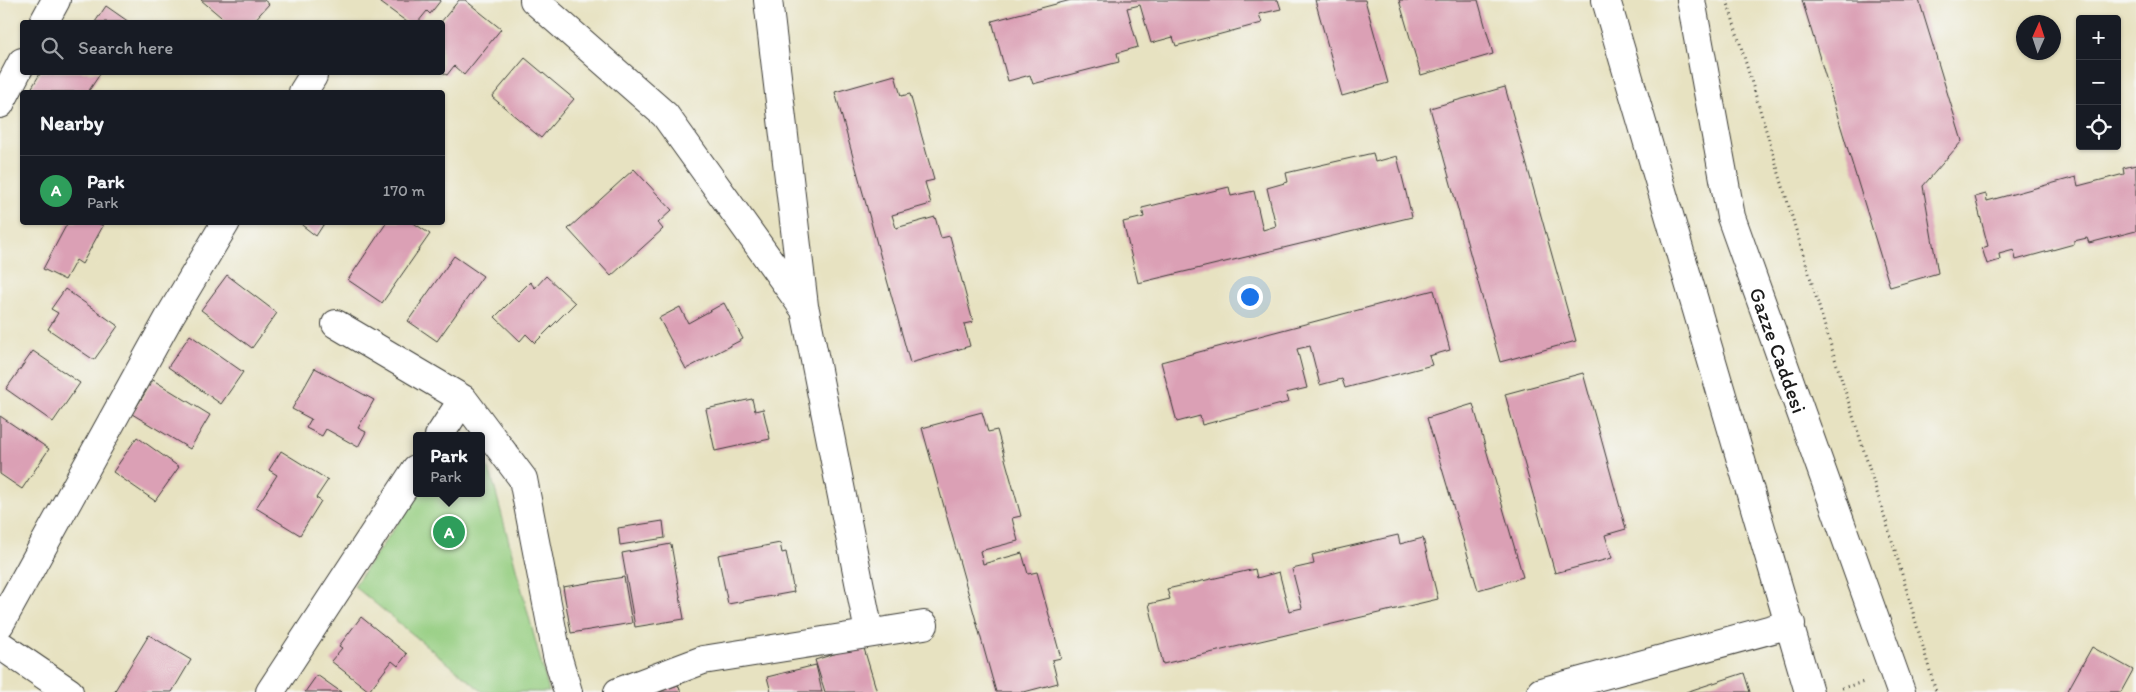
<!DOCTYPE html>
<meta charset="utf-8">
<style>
:root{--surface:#171b24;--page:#20242c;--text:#f1f3f6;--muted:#9ea1a6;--line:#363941;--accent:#7c3aed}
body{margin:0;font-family:Itim,sans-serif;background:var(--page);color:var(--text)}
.controls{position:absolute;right:15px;top:15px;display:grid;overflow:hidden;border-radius:5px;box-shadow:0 1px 4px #0004}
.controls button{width:45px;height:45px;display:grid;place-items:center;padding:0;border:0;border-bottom:1px solid var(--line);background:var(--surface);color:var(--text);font:25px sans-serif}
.compass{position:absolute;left:2016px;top:15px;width:45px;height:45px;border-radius:50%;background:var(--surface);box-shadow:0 1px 4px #0004;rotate:3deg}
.you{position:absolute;left:1249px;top:296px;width:18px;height:18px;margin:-12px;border:4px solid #fff;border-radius:50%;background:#1a73e8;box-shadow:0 0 0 8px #1a73e833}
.badge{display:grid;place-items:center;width:32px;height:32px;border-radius:50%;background:var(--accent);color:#fff;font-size:16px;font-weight:700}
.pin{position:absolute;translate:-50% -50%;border:2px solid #fff;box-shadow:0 1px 5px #0006}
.popup{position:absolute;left:413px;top:432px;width:72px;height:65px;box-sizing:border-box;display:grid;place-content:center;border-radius:5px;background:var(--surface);filter:drop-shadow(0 1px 4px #0005);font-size:16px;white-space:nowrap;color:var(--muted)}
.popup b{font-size:19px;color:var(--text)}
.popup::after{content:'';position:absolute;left:50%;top:100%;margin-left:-10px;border:10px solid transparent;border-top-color:var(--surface)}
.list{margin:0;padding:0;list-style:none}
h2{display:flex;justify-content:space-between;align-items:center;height:65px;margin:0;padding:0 20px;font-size:21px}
h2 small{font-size:16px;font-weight:400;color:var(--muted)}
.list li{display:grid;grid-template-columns:32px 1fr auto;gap:15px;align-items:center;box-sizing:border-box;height:70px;padding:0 20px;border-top:1px solid var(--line)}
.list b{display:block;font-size:19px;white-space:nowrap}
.list p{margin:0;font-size:16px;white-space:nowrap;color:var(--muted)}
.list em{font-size:16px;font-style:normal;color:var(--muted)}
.icon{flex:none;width:28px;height:28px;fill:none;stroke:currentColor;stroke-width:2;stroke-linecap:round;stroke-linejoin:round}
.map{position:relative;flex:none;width:2136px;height:692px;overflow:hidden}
.search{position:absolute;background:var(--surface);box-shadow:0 1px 4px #0004;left:20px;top:20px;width:425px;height:55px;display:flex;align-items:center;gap:12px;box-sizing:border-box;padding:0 18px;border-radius:5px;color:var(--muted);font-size:19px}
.panel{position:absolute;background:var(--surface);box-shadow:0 1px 4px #0004;left:20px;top:90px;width:425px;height:135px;border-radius:5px}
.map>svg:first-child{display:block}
.green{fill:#95ce81;stroke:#58754e}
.building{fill:#dba0b5}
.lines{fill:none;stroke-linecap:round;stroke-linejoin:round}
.minor-casing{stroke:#3a3a35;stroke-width:30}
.secondary-casing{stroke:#3a3a35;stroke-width:30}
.path{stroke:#3a3a35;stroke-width:3;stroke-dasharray:1 4;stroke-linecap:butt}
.minor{stroke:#fff;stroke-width:28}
.secondary{stroke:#fff;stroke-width:28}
.labels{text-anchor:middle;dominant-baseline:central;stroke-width:5;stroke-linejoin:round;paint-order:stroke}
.street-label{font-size:21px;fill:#1c1c1c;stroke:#f6f6f2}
</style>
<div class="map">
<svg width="2136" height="692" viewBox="0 0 2136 692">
<rect width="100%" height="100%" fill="#f6f6f2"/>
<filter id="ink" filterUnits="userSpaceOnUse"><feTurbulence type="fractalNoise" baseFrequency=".02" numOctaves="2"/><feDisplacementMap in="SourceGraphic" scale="10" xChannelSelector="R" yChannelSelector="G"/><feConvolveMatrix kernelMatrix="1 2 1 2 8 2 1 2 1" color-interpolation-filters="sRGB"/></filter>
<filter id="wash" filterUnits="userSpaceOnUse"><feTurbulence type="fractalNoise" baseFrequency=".0096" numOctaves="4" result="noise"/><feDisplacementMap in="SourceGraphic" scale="20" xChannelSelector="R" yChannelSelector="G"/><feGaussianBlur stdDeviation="1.12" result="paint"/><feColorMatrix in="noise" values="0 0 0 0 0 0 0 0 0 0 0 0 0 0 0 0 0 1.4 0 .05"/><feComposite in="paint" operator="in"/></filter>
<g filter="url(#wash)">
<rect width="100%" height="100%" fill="#e7e2c1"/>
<path class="green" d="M 482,455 L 492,478 L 549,692 L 483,692 L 354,586 L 419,493 L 482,493 Z"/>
<g id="blocks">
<path class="building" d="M 201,0 L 264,0 L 269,4 L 253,22 L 227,22 Z
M 377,0 L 441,0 L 430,14 L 427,11 L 418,22 L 407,22 Z
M 459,0 L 465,0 L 501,29 L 464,75 L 454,66 L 447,75 L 442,72 L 441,22 Z
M 1071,0 L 1278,0 L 1281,9 L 1259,14 L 1262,23 L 1176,46 L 1173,37 L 1151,43 L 1140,5 L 1127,8 L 1138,47 L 1117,53 L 1119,62 L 1033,84 L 1030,75 L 1008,81 L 992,21 Z
M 1315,0 L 1365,0 L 1388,83 L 1342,96 Z
M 1399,0 L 1478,0 L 1493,54 L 1421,75 Z
M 1802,0 L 1919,0 L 1962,141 L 1923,186 L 1938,273 L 1890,287 Z
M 106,6 L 129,22 L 95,22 Z
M 525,58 L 574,99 L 541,138 L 492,97 Z
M 41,72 L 97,72 L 100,74 L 88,92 L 37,92 L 31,89 Z
M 895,75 L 901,96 L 910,94 L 934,180 L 925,182 L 931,204 L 892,215 L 896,228 L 935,217 L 941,238 L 950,236 L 973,322 L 964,324 L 970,346 L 910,363 L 835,92 Z
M 1505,87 L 1576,341 L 1500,362 L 1430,108 Z
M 1373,153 L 1375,162 L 1397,156 L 1412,217 L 1138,283 L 1123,222 L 1144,217 L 1142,208 L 1229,187 L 1231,196 L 1254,191 L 1263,230 L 1276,226 L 1267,188 L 1288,182 L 1286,173 Z
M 2136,165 L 2136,231 L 2089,243 L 2087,238 L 2074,241 L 2074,244 L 2016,260 L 2014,250 L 1999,254 L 2000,260 L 1987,264 L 1982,248 L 1988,246 L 1975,197 L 1986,194 L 1987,201 L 2076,177 L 2078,186 L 2124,174 L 2123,168 Z
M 634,169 L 672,210 L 658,223 L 663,229 L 611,276 L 568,229 Z
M 68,222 L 96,222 L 103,226 L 82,264 L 76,260 L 65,280 L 43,269 Z
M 298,222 L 325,222 L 316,236 Z
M 387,222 L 412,222 L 430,234 L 382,303 L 348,280 Z
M 454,256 L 483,276 L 437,341 L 408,321 Z
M 227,275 L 277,313 L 252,348 L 201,310 Z
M 546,276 L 575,303 L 535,343 L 526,334 L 520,341 L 495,317 L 530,282 L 535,288 Z
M 65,289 L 118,326 L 94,360 L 48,329 L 58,313 L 51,309 Z
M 1434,290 L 1450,350 L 1429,356 L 1432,365 L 1345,388 L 1342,379 L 1320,385 L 1310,346 L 1297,349 L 1307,388 L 1286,393 L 1289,402 L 1202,425 L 1200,416 L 1177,422 L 1161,362 Z
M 724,303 L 743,339 L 686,369 L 659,318 L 680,307 L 688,323 Z
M 190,335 L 243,372 L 221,404 L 168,367 Z
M 33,351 L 80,383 L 53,422 L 6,389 Z
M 315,368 L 374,400 L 358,428 L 366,432 L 358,447 L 326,429 L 322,436 L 306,428 L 311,419 L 292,409 Z
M 1583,373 L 1626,529 L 1605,535 L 1612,558 L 1555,573 L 1505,394 Z
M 153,380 L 210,415 L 190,449 L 132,414 Z
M 752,399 L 755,411 L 763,409 L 770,439 L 715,451 L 706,409 Z
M 1473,404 L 1523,577 L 1478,590 L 1427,418 Z
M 982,412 L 988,432 L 997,430 L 1021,516 L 1012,518 L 1018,541 L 980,551 L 983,564 L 1022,553 L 1028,574 L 1037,572 L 1061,658 L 1052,660 L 1058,683 L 1024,692 L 996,692 L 922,428 Z
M 0,416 L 49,449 L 22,489 L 0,474 Z
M 137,437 L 179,467 L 155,501 L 113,472 Z
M 281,451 L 328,480 L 316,498 L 321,501 L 300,535 L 256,508 L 277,475 L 269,470 Z
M 663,521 L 665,538 L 620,545 L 618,528 Z
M 1398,535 L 1400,544 L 1423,538 L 1438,599 L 1163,664 L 1149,604 L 1170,599 L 1167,589 L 1255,569 L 1257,578 L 1279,572 L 1289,611 L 1302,608 L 1292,569 L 1314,564 L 1312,555 Z
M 780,543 L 782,553 L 786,552 L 794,592 L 728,604 L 718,555 Z
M 671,544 L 684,619 L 635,627 L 622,553 Z
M 624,577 L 632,623 L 571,633 L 563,587 Z
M 361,617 L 407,654 L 398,666 L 392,661 L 369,691 L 331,661 L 342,648 L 339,646 Z
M 149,635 L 191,660 L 172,692 L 114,692 Z
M 863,645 L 877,692 L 825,692 L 815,660 Z
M 2092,647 L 2133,670 L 2121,692 L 2067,692 Z
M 816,665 L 822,692 L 771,692 L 767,677 Z
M 1744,673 L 1750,692 L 1686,692 Z
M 317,675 L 341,692 L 305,692 Z
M 678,685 L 681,692 L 659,692 Z"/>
</g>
</g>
<g filter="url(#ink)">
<use href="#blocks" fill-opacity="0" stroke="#3a3a35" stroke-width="1"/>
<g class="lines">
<g class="minor-casing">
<path id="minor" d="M 534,0 L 665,115 L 805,310 L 869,632
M 768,0 L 804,306
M 44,22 L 56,0
M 303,92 L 313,76
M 0,104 L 22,62
M 336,324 L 463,399 L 523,479 L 557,655 L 568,692
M 439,436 L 463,399
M 0,624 L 170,316 L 226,222
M 0,645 L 69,692
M 270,692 L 416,469
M 618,692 L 703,660 L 924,625
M 1541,692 L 1791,624"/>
</g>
<g class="secondary-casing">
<g id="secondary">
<path d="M 1606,0 L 1809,692"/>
<path id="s1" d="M 1691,0 L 1731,217 L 1901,692"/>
</g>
</g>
<path class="path" d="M 1727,0 L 1826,330 L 1895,550 L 1936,692
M 1842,688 L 1864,682"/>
<use href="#minor" class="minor"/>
<use href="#secondary" class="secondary"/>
</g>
</g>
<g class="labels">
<g class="street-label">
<text stroke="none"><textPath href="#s1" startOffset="362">Gazze Caddesi</textPath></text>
</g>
</g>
</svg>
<div class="controls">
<button>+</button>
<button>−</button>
<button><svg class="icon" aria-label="locate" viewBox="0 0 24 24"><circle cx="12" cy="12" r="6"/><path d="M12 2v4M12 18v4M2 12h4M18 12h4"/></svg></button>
</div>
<svg class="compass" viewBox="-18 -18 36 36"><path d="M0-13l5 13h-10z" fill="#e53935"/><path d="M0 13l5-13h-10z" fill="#9ea1a6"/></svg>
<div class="you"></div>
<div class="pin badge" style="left:449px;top:532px;background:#2e9e5b">A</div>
<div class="popup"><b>Park</b>Park</div>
<div class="search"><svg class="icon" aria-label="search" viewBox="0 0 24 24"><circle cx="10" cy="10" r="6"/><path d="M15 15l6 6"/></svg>Search here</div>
<section class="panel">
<h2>Nearby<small></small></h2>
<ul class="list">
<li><span class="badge" style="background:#2e9e5b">A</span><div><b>Park</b><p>Park</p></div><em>170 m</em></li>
</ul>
</section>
</div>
